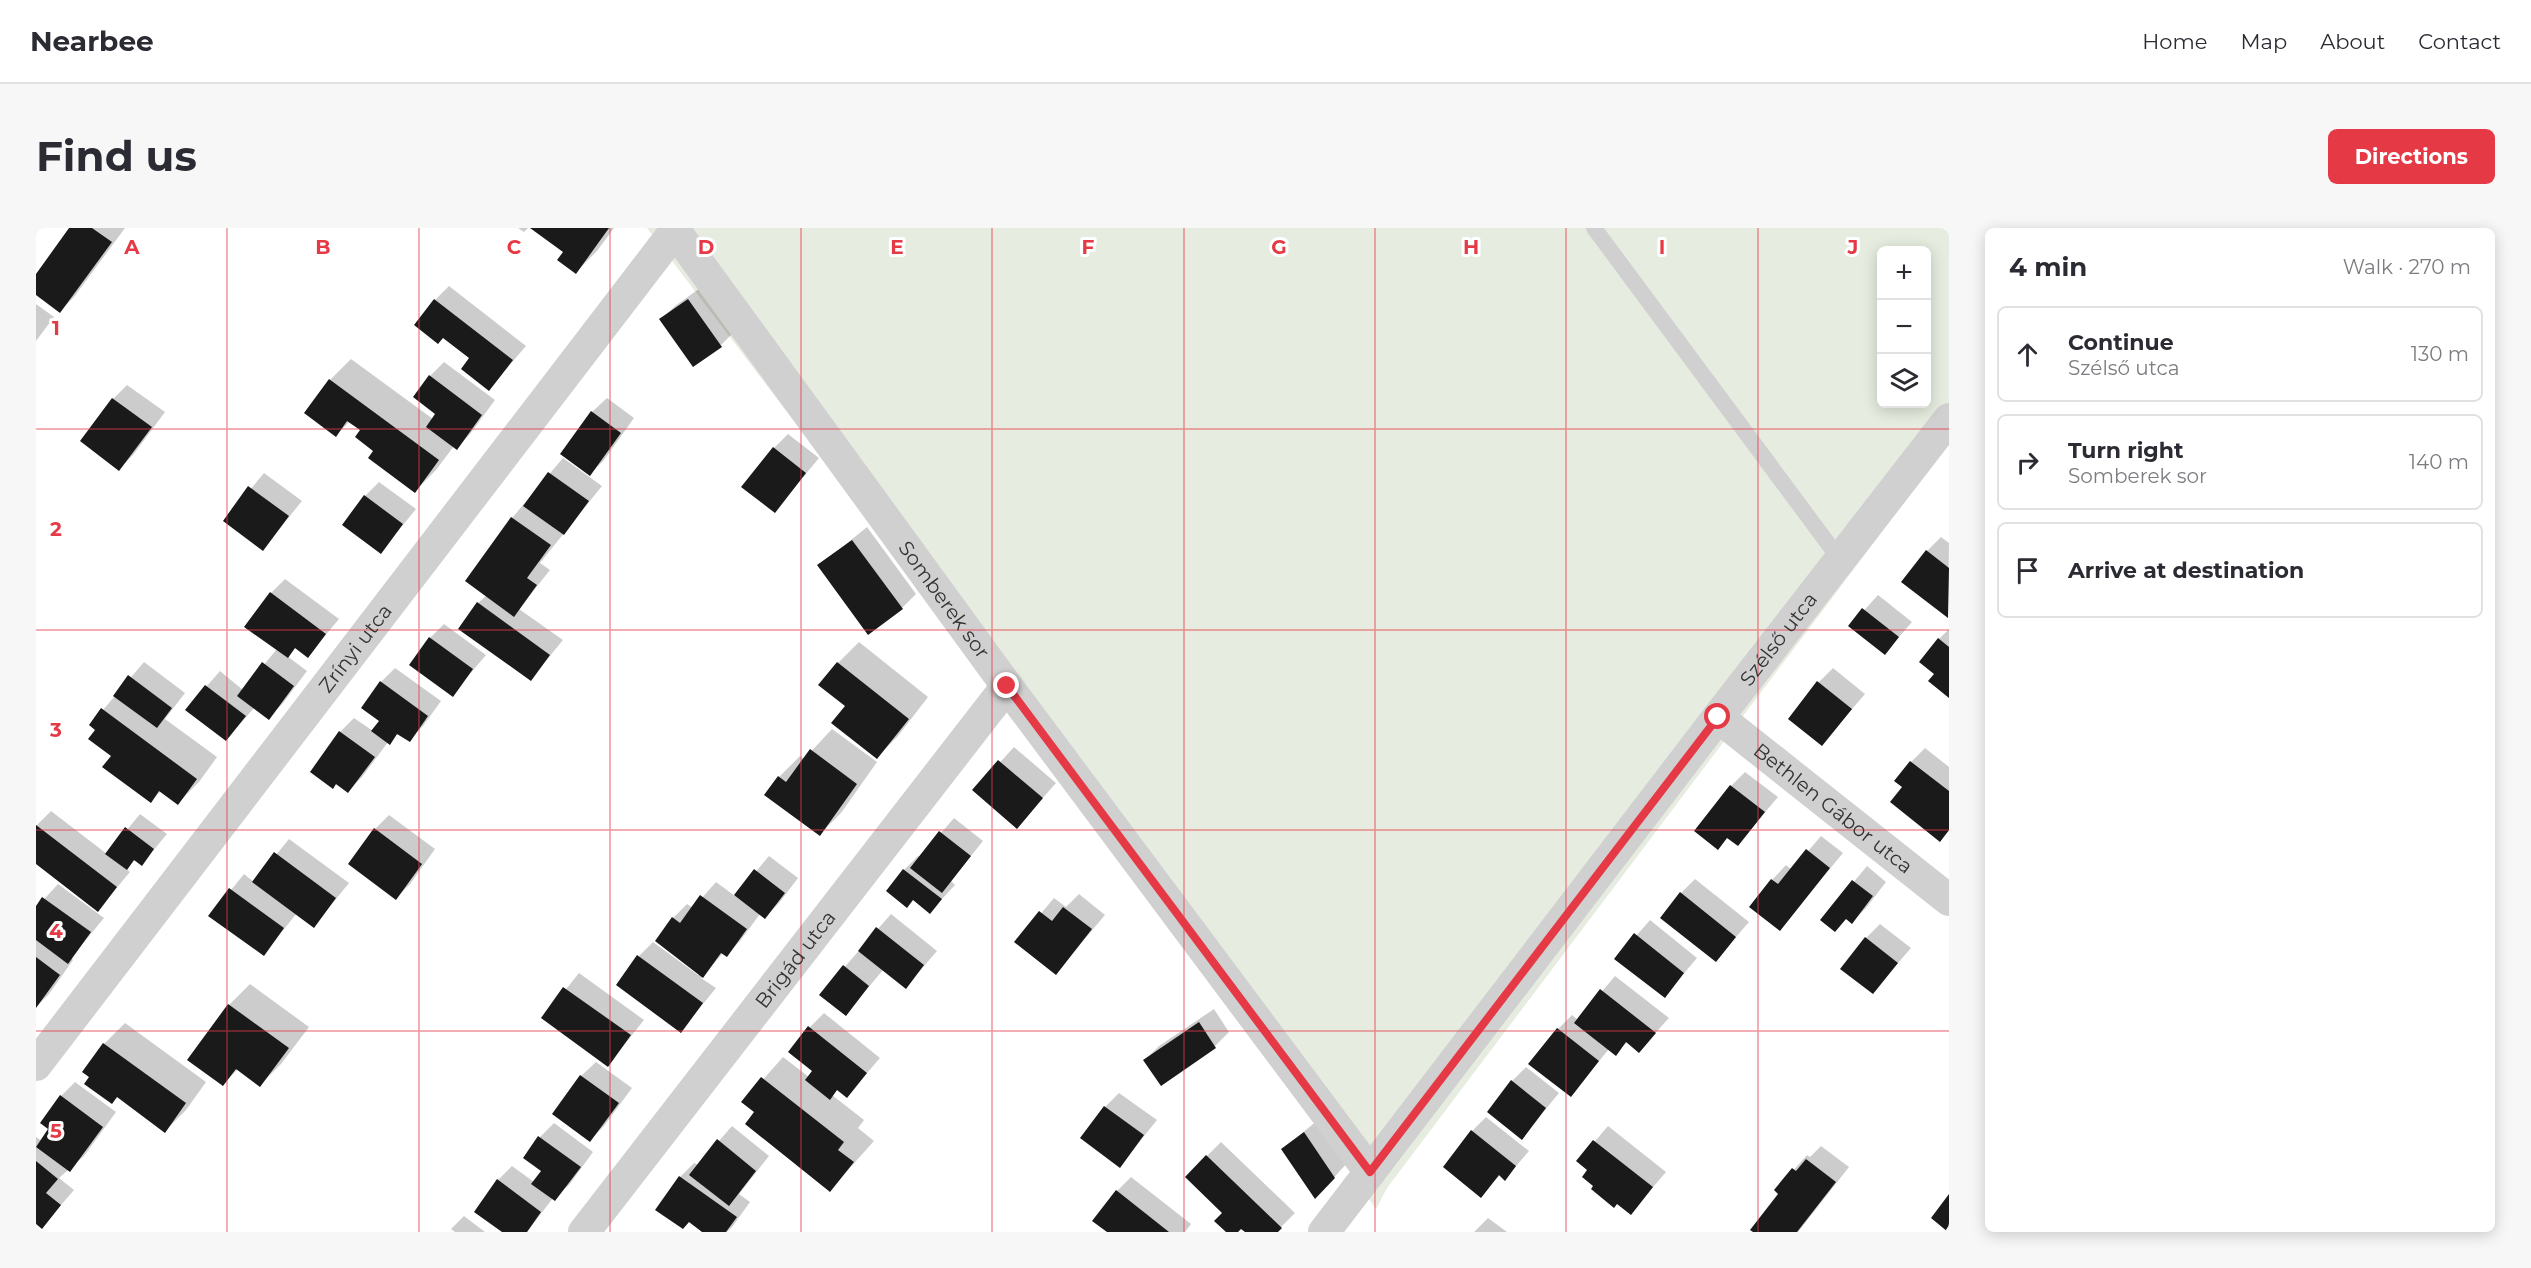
<!DOCTYPE html>
<meta charset="utf-8">
<style>
:root{--surface:#fff;--page:#f7f7f7;--text:#2b2b33;--muted:#7c7c81;--line:#e1e1e2;--accent:#e63946}
body{margin:0;font-family:Montserrat,sans-serif;background:var(--page);color:var(--text)}
.controls{position:absolute;right:18px;top:18px;display:grid;overflow:hidden;border-radius:9px;box-shadow:0 3px 15px #0003}
.controls button{width:54px;height:54px;display:grid;place-items:center;padding:0;border:0;border-bottom:2px solid var(--line);background:var(--surface);color:var(--text);font:30px sans-serif}
.stop{position:absolute;width:18px;height:18px;margin:-14px;border:4px solid #e63946;border-radius:50%;background:#fff}
.stop.end{background:#e63946;border-color:#fff;box-shadow:0 2px 6px #0008}
.list{margin:0;padding:0;list-style:none}
h2{display:flex;justify-content:space-between;align-items:center;height:78px;margin:0;padding:0 24px;font-size:26px}
h2 small{font-size:20px;font-weight:400;color:var(--muted)}
.list li{display:grid;grid-template-columns:39px 1fr auto;gap:18px;align-items:center;box-sizing:border-box;height:96px;margin:0 12px 12px;padding:0 12px;border:2px solid var(--line);border-radius:9px}
.list b{display:block;font-size:22px;white-space:nowrap}
.list p{margin:0;font-size:20px;white-space:nowrap;color:var(--muted)}
.list em{font-size:20px;font-style:normal;color:var(--muted)}
.icon{flex:none;width:33px;height:33px;fill:none;stroke:currentColor;stroke-width:2;stroke-linecap:round;stroke-linejoin:round}
.map{position:relative;flex:none;width:1913px;height:1004px;overflow:hidden;border-radius:9px}
header{display:flex;align-items:center;gap:36px;box-sizing:border-box;height:84px;padding:0 30px;background:var(--surface);border-bottom:2px solid var(--line)}
header strong{font-size:28px}
nav{display:flex;gap:33px;margin-inline-start:auto;font-size:21px}
.intro{display:flex;align-items:center;justify-content:space-between;box-sizing:border-box;height:144px;padding:0 36px}
h1{margin:0;font-size:42px}
.button{padding:15px 27px;border-radius:9px;background:var(--accent);color:#fff;font-size:21px;font-weight:700}
main{display:flex;gap:36px;padding:0 36px}
aside{flex:1;background:var(--surface);border-radius:9px;box-shadow:0 3px 15px #0003}
.map>svg:first-child{display:block}
.green{fill:#e6ecdf;fill-rule:evenodd}
.shadow{fill:#0003}
.building{fill:#1a1a1a}
.lines{fill:none;stroke-linecap:round;stroke-linejoin:round}
.lane{stroke:#d0d0d0;stroke-width:16}
.street{stroke:#d0d0d0;stroke-width:32}
.route{stroke:#e63946;stroke-width:8}
.grid{fill:none;stroke:#e63946;stroke-width:1.5;stroke-opacity:0.55}
.labels{text-anchor:middle;dominant-baseline:central;stroke-width:6;stroke-linejoin:round;paint-order:stroke}
.street-label{font-size:20px;fill:#333;stroke:#fff}
.grid-label{font-size:20px;text-anchor:middle;font-weight:bold;fill:#e63946;stroke:#fff;stroke-width:6;stroke-linejoin:round;paint-order:stroke}
</style>
<header>
<strong>Nearbee</strong>
<nav><a>Home</a><a>Map</a><a>About</a><a>Contact</a></nav>
</header>
<div class="intro"><h1>Find us</h1><a class="button">Directions</a></div>
<main>
<div class="map">
<svg width="1913" height="1004" viewBox="0 0 1913 1004">
<rect width="100%" height="100%" fill="#fff"/>
<path class="green" d="M 611,0 L 1913,0 L 1913,215 L 1351,960 L 1340,981 L 1136,690 ZM 1846,22 L 1890,22 L 1890,176 L 1846,176 Z"/>
<path class="shadow" d="M 35,0 L 89,0 L 38,69 L 24,83 L 0,65 L 0,48 Z
M 482,0 L 492,0 L 488,4 Z
M 497,0 L 578,0 L 561,23 L 540,44 L 529,24 Z
M 413,58 L 490,118 L 453,161 L 399,72 Z
M 667,58 L 699,103 L 685,117 L 625,92 L 639,78 Z
M 0,76 L 18,89 L 0,113 Z
M 315,131 L 397,191 L 401,185 L 394,148 L 408,134 L 459,172 L 434,206 L 420,220 L 418,218 L 400,242 L 379,263 L 339,222 L 326,202 L 314,193 L 300,207 L 270,184 L 294,152 Z
M 91,157 L 129,184 L 97,227 L 83,241 L 46,213 L 77,171 Z
M 571,170 L 598,190 L 568,232 L 554,246 L 526,225 L 556,184 Z
M 752,206 L 783,230 L 739,283 L 738,220 Z
M 527,230 L 566,258 L 504,335 L 514,342 L 483,381 L 527,412 L 495,451 L 442,375 L 451,367 L 431,352 L 476,290 Z
M 228,245 L 266,273 L 227,321 L 189,292 Z
M 343,254 L 380,281 L 345,324 L 329,268 Z
M 831,299 L 880,366 L 866,380 L 783,338 Z
M 1905,309 L 1913,315 L 1912,388 L 1891,323 Z
M 249,351 L 303,391 L 272,428 L 260,419 L 251,428 L 271,443 L 247,475 L 233,490 L 219,479 L 190,511 L 151,481 L 184,443 L 207,462 L 241,421 L 235,365 Z
M 1842,367 L 1876,394 L 1849,425 L 1814,398 Z
M 408,396 L 450,427 L 416,467 L 394,410 Z
M 1913,401 L 1913,468 L 1900,446 L 1903,411 Z
M 823,414 L 892,469 L 862,508 L 841,529 L 811,478 L 802,435 Z
M 108,434 L 149,465 L 129,491 L 181,529 L 163,554 L 142,575 L 125,563 L 115,573 L 55,496 Z
M 359,440 L 405,473 L 387,498 L 373,512 L 363,505 L 352,514 L 326,549 L 312,563 L 276,544 L 304,504 L 318,490 L 337,503 L 345,492 L 345,454 Z
M 1797,440 L 1829,466 L 1786,516 L 1783,454 Z
M 796,501 L 841,534 L 805,585 L 784,606 L 730,567 L 743,549 L 764,528 L 768,531 Z
M 978,519 L 1020,555 L 981,599 L 939,562 Z
M 1889,520 L 1913,539 L 1913,603 L 1904,612 L 1868,559 L 1875,534 Z
M 1709,544 L 1742,569 L 1702,616 L 1692,609 L 1681,620 L 1695,558 Z
M 15,583 L 71,626 L 104,586 L 131,606 L 106,636 L 100,631 L 90,641 L 94,644 L 62,682 L 0,634 L 0,598 Z
M 353,587 L 399,621 L 374,656 L 360,670 L 339,601 Z
M 918,590 L 947,613 L 915,653 L 919,657 L 894,684 L 868,642 L 882,628 L 884,629 Z
M 1785,608 L 1807,625 L 1744,701 L 1715,678 L 1736,652 L 1750,637 L 1756,642 Z
M 253,611 L 313,655 L 278,698 L 261,685 L 228,726 L 174,688 L 208,646 L 218,654 Z
M 733,628 L 762,650 L 743,675 L 729,689 L 724,686 L 704,713 L 690,727 L 687,725 L 665,750 L 680,760 L 645,803 L 603,728 L 617,714 L 662,747 L 664,745 L 637,690 L 651,676 L 657,680 L 680,654 L 699,668 Z
M 1831,638 L 1850,654 L 1830,680 L 1816,694 L 1811,690 L 1786,692 Z
M 1659,651 L 1713,694 L 1680,732 L 1645,665 Z
M 22,656 L 68,690 L 35,730 L 37,732 L 13,766 L 0,779 L 0,680 Z
M 1043,666 L 1069,687 L 1020,745 L 981,714 L 1018,670 L 1030,679 Z
M 855,686 L 901,723 L 870,759 L 847,742 L 810,786 L 785,766 Z
M 1614,692 L 1661,730 L 1628,769 L 1580,731 Z
M 1844,696 L 1875,720 L 1837,764 L 1830,710 Z
M 543,745 L 608,792 L 572,837 L 507,790 Z
M 1579,748 L 1633,790 L 1603,823 L 1592,813 L 1579,826 L 1573,821 L 1535,867 L 1522,801 L 1536,787 L 1542,792 Z
M 214,756 L 273,799 L 245,836 L 224,857 L 202,841 L 187,856 L 193,777 Z
M 1178,781 L 1193,804 L 1179,818 L 1125,856 L 1109,832 L 1123,818 Z
M 788,785 L 844,830 L 811,868 L 802,861 L 796,867 L 828,892 L 822,900 L 838,913 L 794,962 L 721,883 L 708,873 L 747,829 L 773,849 L 779,843 L 774,799 Z
M 89,795 L 170,854 L 150,882 L 129,903 L 82,868 L 76,874 L 48,844 L 68,816 Z
M 560,834 L 596,860 L 568,898 L 554,912 L 518,885 L 545,848 Z
M 1490,839 L 1523,865 L 1486,910 L 1476,853 Z
M 39,854 L 80,884 L 48,928 L 23,950 L 38,962 L 6,999 L 0,996 L 0,909 L 6,913 L 14,901 L 25,868 Z
M 1083,865 L 1121,892 L 1084,938 L 1069,879 Z
M 1450,889 L 1493,923 L 1469,951 L 1464,947 L 1445,968 L 1436,903 Z
M 1283,891 L 1312,934 L 1293,955 L 1247,921 Z
M 518,895 L 557,924 L 533,957 L 517,970 L 491,1004 L 468,1004 L 462,952 L 476,938 L 498,954 L 507,943 L 504,909 Z
M 696,898 L 733,928 L 703,966 L 714,974 L 696,999 L 691,1004 L 669,1004 L 654,993 L 621,981 L 644,949 L 658,935 L 662,937 Z
M 1572,898 L 1630,944 L 1595,985 L 1560,957 L 1553,942 L 1542,933 Z
M 1185,914 L 1259,985 L 1240,1004 L 1211,1004 L 1206,999 L 1200,1004 L 1192,1004 L 1188,985 L 1151,948 Z
M 1785,918 L 1813,939 L 1762,1004 L 1719,1004 L 1744,966 L 1740,962 L 1771,927 L 1774,929 Z
M 1095,949 L 1155,996 L 1149,1004 L 1073,1004 L 1081,963 Z
M 428,988 L 449,1004 L 419,1004 L 415,1001 Z
M 1452,990 L 1471,1004 L 1438,1004 Z"/>
<path class="building" d="M 33,0 L 56,0 L 76,14 L 24,85 L 0,67 L 0,46 Z
M 494,0 L 573,0 L 540,46 L 521,32 L 527,24 Z
M 398,71 L 477,132 L 453,163 L 425,141 L 433,130 L 407,110 L 402,116 L 378,97 Z
M 652,71 L 686,119 L 657,139 L 623,91 Z
M 393,147 L 446,187 L 421,222 L 390,199 L 399,186 L 377,169 Z
M 293,151 L 403,232 L 379,265 L 332,230 L 337,223 L 319,209 L 324,202 L 311,193 L 300,209 L 268,185 Z
M 76,170 L 116,199 L 83,243 L 44,213 Z
M 555,183 L 585,205 L 554,248 L 524,226 Z
M 737,219 L 770,245 L 739,285 L 705,259 Z
M 512,244 L 553,273 L 528,307 L 487,278 Z
M 212,258 L 253,288 L 227,323 L 187,293 Z
M 328,267 L 367,296 L 345,326 L 306,297 Z
M 475,289 L 515,317 L 491,350 L 501,357 L 478,389 L 429,353 Z
M 816,312 L 867,381 L 832,407 L 781,337 Z
M 1890,322 L 1913,340 L 1912,390 L 1865,354 Z
M 234,364 L 290,406 L 272,430 L 259,420 L 252,430 L 208,399 Z
M 441,374 L 514,427 L 495,453 L 422,401 Z
M 1826,380 L 1863,409 L 1849,427 L 1812,398 Z
M 393,409 L 437,441 L 417,469 L 373,437 Z
M 1902,410 L 1913,419 L 1913,470 L 1892,453 L 1898,446 L 1883,434 Z
M 226,434 L 258,458 L 233,492 L 201,468 Z
M 801,434 L 873,491 L 841,531 L 795,495 L 809,478 L 782,457 Z
M 92,447 L 136,480 L 121,500 L 77,468 Z
M 344,453 L 392,488 L 374,514 L 361,506 L 354,517 L 335,503 L 343,493 L 325,480 Z
M 1781,453 L 1816,481 L 1786,518 L 1752,491 Z
M 169,457 L 210,488 L 190,513 L 149,482 Z
M 65,480 L 161,551 L 142,577 L 123,563 L 115,575 L 66,539 L 75,528 L 52,511 L 59,502 L 53,497 Z
M 303,503 L 339,529 L 312,565 L 300,556 L 297,561 L 274,544 Z
M 774,521 L 821,556 L 784,608 L 728,567 L 742,548 L 750,554 Z
M 962,532 L 1007,570 L 981,601 L 936,562 Z
M 1874,533 L 1913,563 L 1913,602 L 1904,614 L 1854,574 L 1866,559 L 1858,553 Z
M 1694,557 L 1729,584 L 1702,618 L 1691,610 L 1682,622 L 1658,603 Z
M 0,597 L 81,659 L 62,684 L 0,636 Z
M 89,599 L 118,621 L 106,638 L 98,632 L 91,642 L 69,626 Z
M 338,600 L 386,636 L 360,672 L 312,636 Z
M 903,603 L 935,628 L 906,665 L 874,640 Z
M 1770,621 L 1794,640 L 1744,703 L 1713,679 L 1735,651 L 1742,656 Z
M 238,624 L 300,670 L 278,700 L 216,654 Z
M 718,641 L 749,665 L 729,691 L 698,667 Z
M 867,641 L 906,671 L 894,686 L 877,672 L 871,680 L 850,663 Z
M 1816,652 L 1837,668 L 1816,696 L 1810,691 L 1799,704 L 1784,692 Z
M 193,660 L 248,700 L 228,728 L 172,688 Z
M 1644,664 L 1700,709 L 1680,734 L 1624,690 Z
M 664,667 L 711,701 L 691,729 L 685,725 L 667,750 L 619,713 L 636,689 L 644,695 Z
M 6,669 L 55,704 L 32,736 L 0,712 L 0,678 Z
M 1027,679 L 1056,701 L 1020,747 L 978,714 L 1003,683 L 1016,693 Z
M 840,699 L 888,737 L 870,761 L 822,723 Z
M 1598,705 L 1648,745 L 1629,770 L 1578,731 Z
M 1829,709 L 1862,735 L 1837,766 L 1804,741 Z
M 601,727 L 667,775 L 645,805 L 580,757 Z
M 0,729 L 24,747 L 0,780 Z
M 807,737 L 833,758 L 810,788 L 783,767 Z
M 527,759 L 595,807 L 572,839 L 505,790 Z
M 1564,761 L 1620,805 L 1603,825 L 1590,814 L 1580,828 L 1538,795 Z
M 192,776 L 253,820 L 224,859 L 200,841 L 187,858 L 151,832 Z
M 1163,794 L 1180,820 L 1125,858 L 1107,832 Z
M 772,798 L 831,845 L 811,870 L 801,862 L 794,872 L 769,852 L 776,843 L 752,824 Z
M 1521,800 L 1563,833 L 1535,869 L 1492,836 Z
M 67,815 L 150,875 L 129,905 L 81,869 L 76,876 L 48,856 L 53,849 L 46,844 Z
M 544,847 L 583,875 L 554,914 L 516,886 Z
M 725,849 L 808,914 L 802,922 L 818,934 L 794,964 L 709,896 L 718,884 L 705,874 Z
M 1475,852 L 1510,880 L 1486,912 L 1451,884 Z
M 24,867 L 67,899 L 34,944 L 0,919 L 12,901 L 4,895 Z
M 1068,878 L 1108,907 L 1084,940 L 1044,910 Z
M 1435,902 L 1480,938 L 1469,953 L 1463,947 L 1445,970 L 1407,939 Z
M 1268,904 L 1299,950 L 1279,971 L 1245,921 Z
M 502,908 L 545,939 L 519,973 L 495,956 L 505,943 L 487,930 Z
M 681,911 L 720,943 L 693,978 L 653,947 Z
M 1557,912 L 1617,959 L 1595,987 L 1581,976 L 1578,980 L 1555,961 L 1557,958 L 1546,949 L 1551,942 L 1540,933 Z
M 1170,927 L 1246,1000 L 1242,1004 L 1209,1004 L 1205,1001 L 1202,1004 L 1190,1004 L 1178,993 L 1186,985 L 1149,949 Z
M 1770,931 L 1800,954 L 1761,1004 L 1717,1004 L 1714,1002 L 1742,966 L 1738,962 L 1756,940 L 1760,943 Z
M 0,933 L 22,951 L 10,965 L 25,977 L 6,1001 L 0,996 Z
M 643,948 L 701,989 L 690,1004 L 666,1004 L 653,994 L 647,1001 L 619,982 Z
M 461,951 L 505,984 L 491,1004 L 466,1004 L 438,984 Z
M 1080,962 L 1133,1004 L 1071,1004 L 1056,993 Z
M 1913,966 L 1913,1004 L 1912,1004 L 1895,990 Z"/>
<g class="lines">
<path class="lane" d="M 1558,0 L 1805,333"/>
<g class="street">
<path id="s1" d="M 637,0 L 971,458 L 1334,944"/>
<path id="s2" d="M 1682,489 L 1913,672"/>
<path id="s3" d="M 0,837 L 639,3"/>
<path id="s4" d="M 548,1004 L 971,458"/>
<path id="s5" d="M 1288,1004 L 1682,489 L 1913,191"/>
</g>
</g>
<g class="lines">
<path class="route" d="M 971,458 L 1334,944 L 1682,489"/>
</g>
<path class="grid" d="M 191,0 L 191,1004M 383,0 L 383,1004M 574,0 L 574,1004M 765,0 L 765,1004M 956,0 L 956,1004M 1148,0 L 1148,1004M 1339,0 L 1339,1004M 1530,0 L 1530,1004M 1722,0 L 1722,1004M 0,201 L 1913,201M 0,402 L 1913,402M 0,602 L 1913,602M 0,803 L 1913,803"/>
<g class="labels">
<g class="street-label">
<text stroke="none"><textPath href="#s1" startOffset="460">Somberek sor</textPath></text>
<text stroke="none"><textPath href="#s5" startOffset="747">Szélső utca</textPath></text>
<text stroke="none"><textPath href="#s3" startOffset="525">Zrínyi utca</textPath></text>
<text stroke="none"><textPath href="#s2" startOffset="147">Bethlen Gábor utca</textPath></text>
<text stroke="none"><textPath href="#s4" startOffset="345">Brigád utca</textPath></text>
</g>
</g>
<g class="grid-label">
<text x="96" y="26">A</text>
<text x="287" y="26">B</text>
<text x="478" y="26">C</text>
<text x="670" y="26">D</text>
<text x="861" y="26">E</text>
<text x="1052" y="26">F</text>
<text x="1243" y="26">G</text>
<text x="1435" y="26">H</text>
<text x="1626" y="26">I</text>
<text x="1817" y="26">J</text>
<text x="20" y="107">1</text>
<text x="20" y="308">2</text>
<text x="20" y="509">3</text>
<text x="20" y="710">4</text>
<text x="20" y="910">5</text>
</g>
</svg>
<div class="controls">
<button>+</button>
<button>−</button>
<button><svg class="icon" aria-label="layers" viewBox="0 0 24 24"><path d="M12 4l9 5-9 5-9-5zM3 14l9 5 9-5"/></svg></button>
</div>
<div class="stop" style="left:1682px;top:489px"></div>
<div class="stop end" style="left:971px;top:458px"></div>
</div>
<aside>
<h2>4 min<small>Walk · 270 m</small></h2>
<ul class="list">
<li><svg class="icon" aria-label="ahead" viewBox="0 0 24 24"><path d="M12 20V5M6 11l6-6 6 6"/></svg><div><b>Continue</b><p>Szélső utca</p></div><em>130 m</em></li>
<li><svg class="icon" aria-label="right" viewBox="0 0 24 24"><path d="M7 20v-9h11M14 6l5 5-5 5"/></svg><div><b>Turn right</b><p>Somberek sor</p></div><em>140 m</em></li>
<li><svg class="icon" aria-label="arrive" viewBox="0 0 24 24"><path d="M6 21V4h12l-3 4 3 4H6"/></svg><div><b>Arrive at destination</b></div></li>
</ul>
</aside>
</main>
